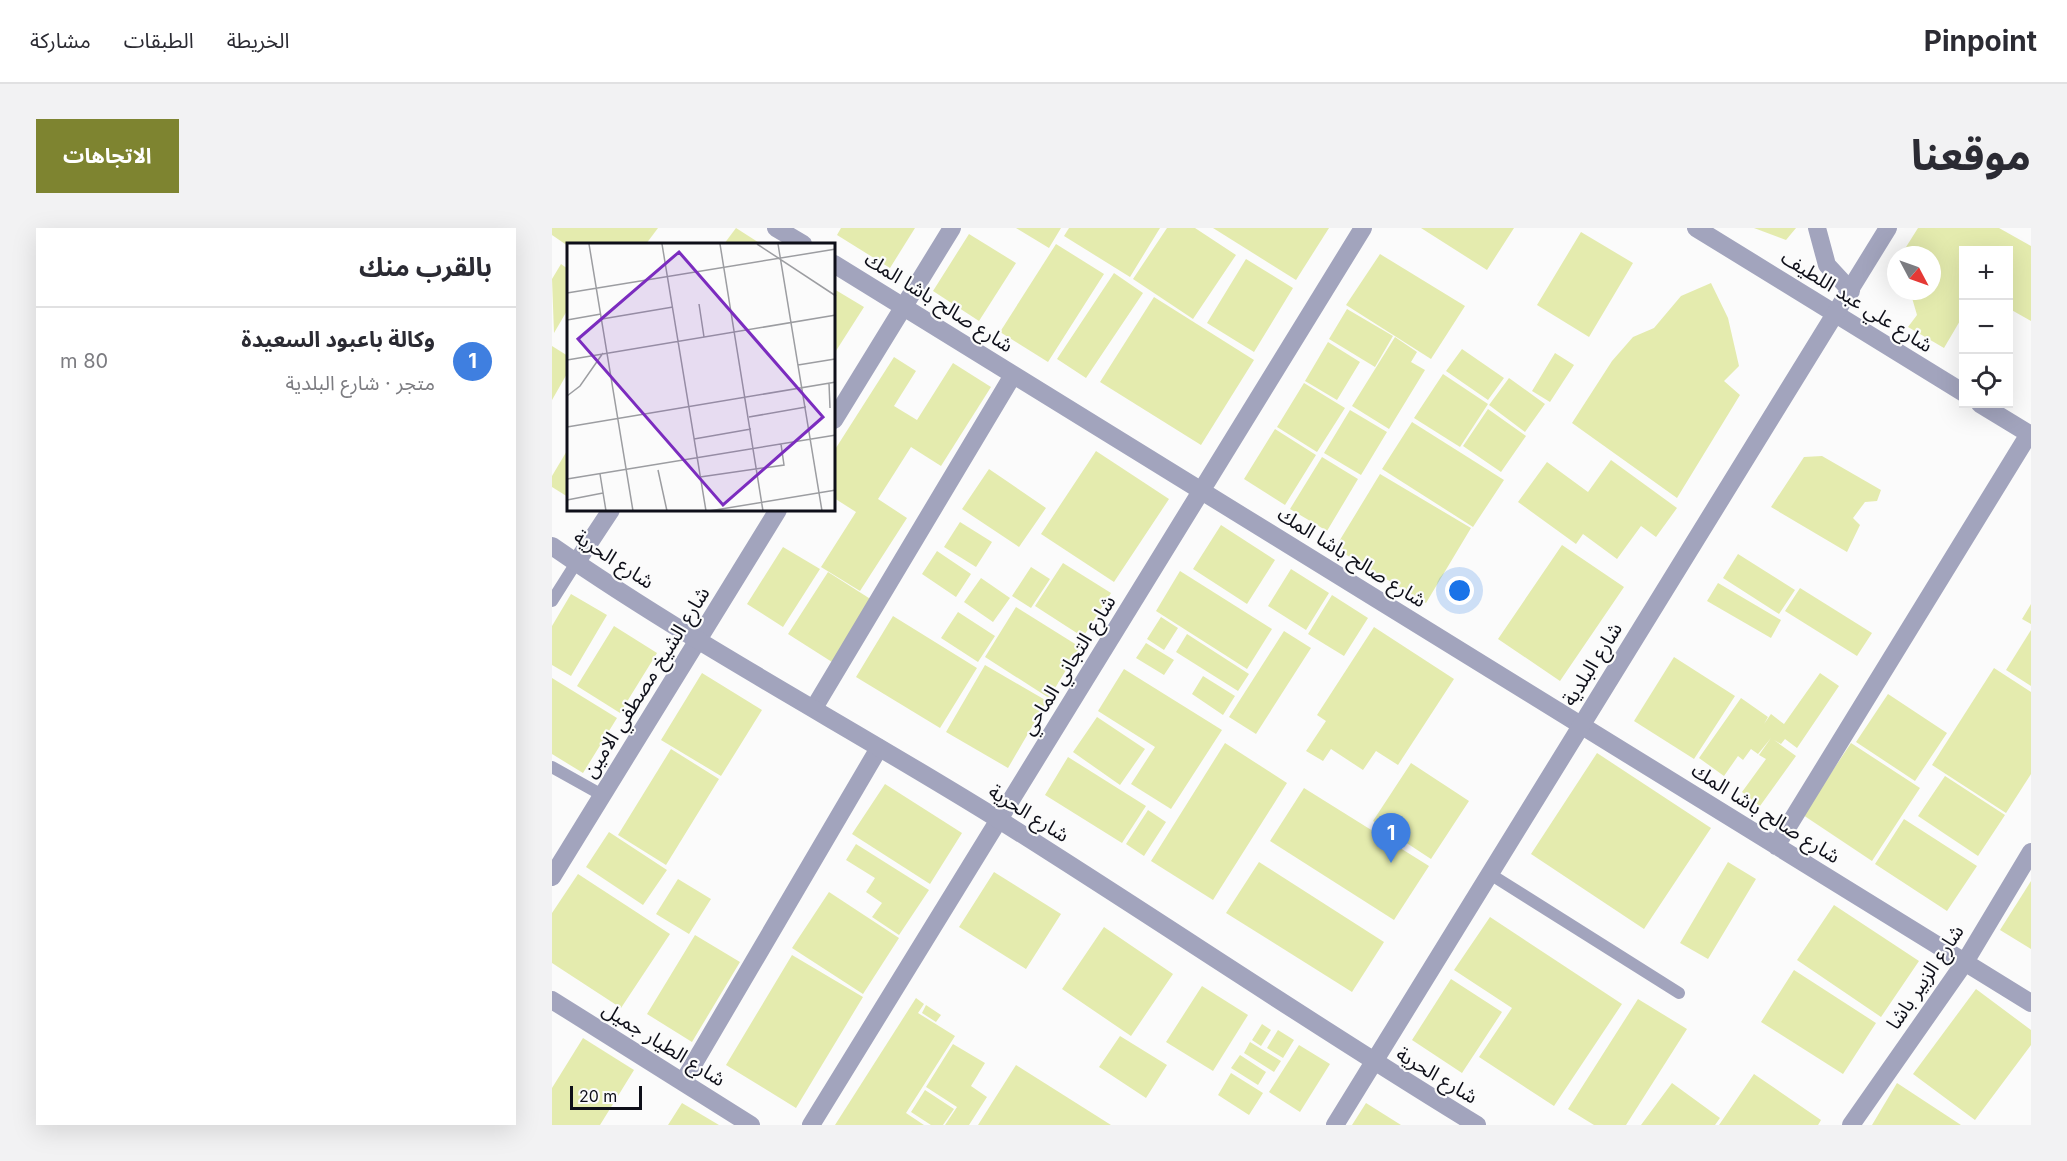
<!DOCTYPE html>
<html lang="ar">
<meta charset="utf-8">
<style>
:root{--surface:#fff;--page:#f2f2f3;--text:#2b2b33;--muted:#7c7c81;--line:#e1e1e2;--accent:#7e8430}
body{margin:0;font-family:Inter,"Noto Sans Arabic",sans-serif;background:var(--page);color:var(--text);direction:rtl}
.controls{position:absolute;right:18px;top:18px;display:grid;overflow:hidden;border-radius:0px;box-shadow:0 6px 24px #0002}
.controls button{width:54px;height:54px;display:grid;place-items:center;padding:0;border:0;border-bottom:2px solid var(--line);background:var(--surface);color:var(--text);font:30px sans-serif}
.compass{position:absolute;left:1335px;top:18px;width:54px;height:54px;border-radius:50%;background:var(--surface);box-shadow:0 6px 24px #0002;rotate:131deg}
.scale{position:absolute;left:18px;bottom:15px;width:72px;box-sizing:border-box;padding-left:6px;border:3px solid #0e0f19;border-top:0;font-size:16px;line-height:21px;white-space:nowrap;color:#0e0f19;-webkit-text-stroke:4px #fbfbfb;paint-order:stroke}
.you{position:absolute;left:908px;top:363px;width:21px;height:21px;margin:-15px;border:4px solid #fff;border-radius:50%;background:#1a73e8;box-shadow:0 0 0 9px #1a73e833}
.badge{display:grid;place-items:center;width:39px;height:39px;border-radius:50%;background:var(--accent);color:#fff;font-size:20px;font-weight:700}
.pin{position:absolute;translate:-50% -50px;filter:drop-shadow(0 2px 3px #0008)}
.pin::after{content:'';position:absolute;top:32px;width:21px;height:18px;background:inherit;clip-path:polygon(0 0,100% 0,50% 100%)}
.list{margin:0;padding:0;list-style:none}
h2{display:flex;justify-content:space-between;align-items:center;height:78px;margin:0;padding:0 24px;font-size:26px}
h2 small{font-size:20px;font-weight:400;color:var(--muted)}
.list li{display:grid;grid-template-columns:39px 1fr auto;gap:18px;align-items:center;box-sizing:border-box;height:108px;padding:0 24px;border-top:2px solid var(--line)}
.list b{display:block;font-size:22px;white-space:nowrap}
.list p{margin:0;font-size:20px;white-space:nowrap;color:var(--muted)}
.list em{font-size:20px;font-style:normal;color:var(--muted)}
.icon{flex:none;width:33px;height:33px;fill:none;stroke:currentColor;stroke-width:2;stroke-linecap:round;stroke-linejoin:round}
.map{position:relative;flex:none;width:1479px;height:897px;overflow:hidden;direction:ltr;border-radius:0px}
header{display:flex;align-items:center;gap:36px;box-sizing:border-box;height:84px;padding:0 30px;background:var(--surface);border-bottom:2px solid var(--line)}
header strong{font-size:28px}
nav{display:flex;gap:33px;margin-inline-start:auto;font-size:21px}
.intro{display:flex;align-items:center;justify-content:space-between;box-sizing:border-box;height:144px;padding:0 36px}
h1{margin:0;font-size:42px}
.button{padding:15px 27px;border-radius:0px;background:var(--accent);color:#fff;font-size:21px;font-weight:700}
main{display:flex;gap:36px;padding:0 36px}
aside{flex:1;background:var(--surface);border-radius:0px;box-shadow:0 6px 24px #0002}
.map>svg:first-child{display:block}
.building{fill:#e4ebae}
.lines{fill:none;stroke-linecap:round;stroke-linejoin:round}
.service{stroke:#a2a4bd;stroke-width:12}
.minor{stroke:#a2a4bd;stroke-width:18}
.tertiary{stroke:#a2a4bd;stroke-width:18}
.labels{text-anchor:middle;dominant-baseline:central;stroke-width:4.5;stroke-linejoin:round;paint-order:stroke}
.street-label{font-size:20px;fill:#0e0f19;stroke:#fbfbfb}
.inset-road{fill:none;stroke:#9c9da1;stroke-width:1.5}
.view{fill:#7b2cbf;fill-opacity:0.15;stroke:#7b2cbf;stroke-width:3}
.inset-edge{fill:none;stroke:#0e0f19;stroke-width:3}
</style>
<header>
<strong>Pinpoint</strong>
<nav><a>الخريطة</a><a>الطبقات</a><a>مشاركة</a></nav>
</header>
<div class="intro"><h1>موقعنا</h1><a class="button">الاتجاهات</a></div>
<main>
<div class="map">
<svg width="1479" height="897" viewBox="0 0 1479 897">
<rect width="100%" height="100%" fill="#fbfbfb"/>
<path class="building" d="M 0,0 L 106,0 L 94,16 L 16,18 L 0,7 Z
M 184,0 L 209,16 L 172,16 Z
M 289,0 L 363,0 L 338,40 L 285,7 Z
M 464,0 L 509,0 L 497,20 Z
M 517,0 L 608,0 L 578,49 L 512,8 Z
M 615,0 L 643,0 L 684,27 L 641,91 L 581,51 Z
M 661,0 L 777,0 L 744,52 Z
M 869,0 L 962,0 L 935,42 Z
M 1202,0 L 1244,0 L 1234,12 Z
M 1366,0 L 1447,0 L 1479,18 L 1479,93 L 1456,80 L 1456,22 L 1412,22 L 1412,86 L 1392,120 L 1356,99 L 1365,87 L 1358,63 L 1380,63 L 1380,27 L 1349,27 Z
M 1029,4 L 1081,35 L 1037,109 L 985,77 Z
M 417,6 L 464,35 L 427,93 L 381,63 Z
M 504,16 L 552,46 L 496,134 L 448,104 Z
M 828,26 L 913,78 L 879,131 L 794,77 Z
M 694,31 L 741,60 L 702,124 L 655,95 Z
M 9,36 L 16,41 L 16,81 L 2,105 L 0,51 Z
M 562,45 L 591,65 L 534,150 L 505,131 Z
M 1159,55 L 1176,90 L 1187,138 L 1172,153 L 1188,167 L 1125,270 L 1020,195 L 1060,133 L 1081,109 L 1102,100 L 1129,68 Z
M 282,61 L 312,79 L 282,126 Z
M 602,69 L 702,132 L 649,217 L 548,154 Z
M 795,81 L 841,108 L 823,139 L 777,111 Z
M 843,109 L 865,124 L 859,134 L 873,142 L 837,201 L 800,178 Z
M 776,114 L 808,134 L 785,172 L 753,153 Z
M 0,118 L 16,128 L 16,144 L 0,172 Z
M 910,121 L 952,150 L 936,172 L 894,143 Z
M 1003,125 L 1022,137 L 998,174 L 980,163 Z
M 342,129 L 364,143 L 342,178 L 365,192 L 401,135 L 439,159 L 389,238 L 359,219 L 326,271 L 355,290 L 308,363 L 269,339 L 304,284 L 282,270 L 282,223 Z
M 891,146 L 936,176 L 908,219 L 862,190 Z
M 957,150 L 993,176 L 973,204 L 937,177 Z
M 752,155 L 793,180 L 765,224 L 725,199 Z
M 936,181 L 974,208 L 949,244 L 911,218 Z
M 798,182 L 835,204 L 809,247 L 772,225 Z
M 860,194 L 952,252 L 921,299 L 830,241 Z
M 723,201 L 764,227 L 733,277 L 692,251 Z
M 16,221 L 16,269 L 0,259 L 0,248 Z
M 544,223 L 617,271 L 562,354 L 489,306 Z
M 1270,228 L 1329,262 L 1325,273 L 1313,274 L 1301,290 L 1308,297 L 1295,324 L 1219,279 L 1252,229 Z
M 770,229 L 806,251 L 775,303 L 738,281 Z
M 1059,232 L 1125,280 L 1104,309 L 1089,298 L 1065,331 L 1031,306 L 1024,316 L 966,274 L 995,234 L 1036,264 Z
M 437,241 L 494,280 L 467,319 L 410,281 Z
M 828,246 L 919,300 L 874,375 L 783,320 Z
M 408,294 L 440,314 L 424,339 L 392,319 Z
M 669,297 L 723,332 L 695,376 L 641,341 Z
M 1010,317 L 1072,359 L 1008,453 L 946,411 Z
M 231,319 L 268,341 L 231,399 L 195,376 Z
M 385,323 L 419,346 L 404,369 L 370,346 Z
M 1186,326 L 1243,362 L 1227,386 L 1171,350 Z
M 511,335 L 559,365 L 531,409 L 483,378 Z
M 479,339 L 498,351 L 479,380 L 460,368 Z
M 739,341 L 777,365 L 754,402 L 716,378 Z
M 628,343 L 720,401 L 695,441 L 604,383 Z
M 276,344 L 320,372 L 280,434 L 236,406 Z
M 429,350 L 458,370 L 441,394 L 412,374 Z
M 1166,355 L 1229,392 L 1219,410 L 1155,373 Z
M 1248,360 L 1320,405 L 1305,428 L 1233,383 Z
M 19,366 L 55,387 L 19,448 L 0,437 L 0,398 Z
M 780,367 L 816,390 L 792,428 L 756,406 Z
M 1479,376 L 1479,396 L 1470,391 Z
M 464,379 L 528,419 L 497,470 L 433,429 Z
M 406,384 L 443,408 L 426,434 L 389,410 Z
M 341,388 L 425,440 L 388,500 L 304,449 Z
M 609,389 L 626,400 L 612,422 L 595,411 Z
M 62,398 L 105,425 L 68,485 L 25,458 Z
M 822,399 L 902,451 L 846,537 L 824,523 L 811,542 L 779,521 L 771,533 L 754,523 L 774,493 L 765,487 Z
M 1479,402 L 1479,458 L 1454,442 Z
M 732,403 L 759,420 L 704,506 L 677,489 Z
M 635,406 L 697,446 L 686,463 L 624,424 Z
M 594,415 L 622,432 L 612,447 L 584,430 Z
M 1122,429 L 1183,468 L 1142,531 L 1082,493 Z
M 433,437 L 495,473 L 456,540 L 394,504 Z
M 1442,440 L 1479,464 L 1479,546 L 1454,585 L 1380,537 Z
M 572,441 L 670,502 L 619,581 L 579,556 L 603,519 L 546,483 Z
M 150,445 L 210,482 L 169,548 L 109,512 Z
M 1268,445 L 1287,458 L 1245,520 L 1233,511 L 1229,516 L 1222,512 L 1244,528 L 1208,578 L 1190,564 L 1214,531 L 1207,527 L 1219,510 L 1206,526 L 1199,521 L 1191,532 L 1186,528 L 1172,548 L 1147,530 L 1189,470 L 1216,489 L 1212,496 L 1219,486 L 1232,496 Z
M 651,448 L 683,468 L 671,487 L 640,466 Z
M 0,450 L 65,490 L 31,545 L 0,526 Z
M 1336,466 L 1395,505 L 1363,553 L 1304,514 Z
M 545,489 L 593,521 L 568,557 L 521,524 Z
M 673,515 L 735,555 L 661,672 L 599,633 Z
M 1299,515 L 1368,560 L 1320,633 L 1251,587 Z
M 119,521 L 167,551 L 114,637 L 66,607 Z
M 1045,525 L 1159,600 L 1092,701 L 979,626 Z
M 516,529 L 594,578 L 570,615 L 493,567 Z
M 859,535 L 917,573 L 879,631 L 821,593 Z
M 1393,548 L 1453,587 L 1426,628 L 1366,588 Z
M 333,556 L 410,605 L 378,656 L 300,606 Z
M 752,560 L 877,638 L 842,692 L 718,613 Z
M 596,582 L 614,594 L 592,628 L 574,616 Z
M 1352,591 L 1425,638 L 1395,683 L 1323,636 Z
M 57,604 L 115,642 L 91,677 L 34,639 Z
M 304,616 L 377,662 L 347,707 L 320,689 L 330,675 L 314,664 L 323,650 L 294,632 Z
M 707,634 L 832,714 L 800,764 L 674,685 Z
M 1176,634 L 1204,651 L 1156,731 L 1128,715 Z
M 442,644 L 509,686 L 474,741 L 407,699 Z
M 26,646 L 118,706 L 69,780 L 0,735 L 0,685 Z
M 126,651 L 159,671 L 137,706 L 104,686 Z
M 1479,653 L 1479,721 L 1448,702 Z
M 277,664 L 347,710 L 311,766 L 240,720 Z
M 1282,677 L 1367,733 L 1329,789 L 1245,732 Z
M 938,689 L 1070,776 L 1002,878 L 927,829 L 960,780 L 902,742 Z
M 552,699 L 621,746 L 579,808 L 510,761 Z
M 143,707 L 188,734 L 140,814 L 95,786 Z
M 240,727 L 311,769 L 244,880 L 174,837 Z
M 1242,742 L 1324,795 L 1291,846 L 1209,794 Z
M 899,751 L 950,784 L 910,845 L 860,812 Z
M 650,758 L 696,787 L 661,843 L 614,814 Z
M 1424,761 L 1479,802 L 1479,817 L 1423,892 L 1361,846 Z
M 364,770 L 372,776 L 366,785 L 403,808 L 354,885 L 372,897 L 283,897 Z
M 1086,771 L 1135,801 L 1074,897 L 1042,897 L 1016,881 Z
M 374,777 L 389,787 L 384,794 L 370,785 Z
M 710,796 L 719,802 L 709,818 L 700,812 Z
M 726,802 L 742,812 L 731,830 L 715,820 Z
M 568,808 L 615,837 L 594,870 L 547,839 Z
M 31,810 L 82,842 L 48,897 L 0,897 L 0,860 Z
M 698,814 L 729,833 L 722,844 L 692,825 Z
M 401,816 L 433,835 L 419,858 L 435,869 L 417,897 L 393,897 L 405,879 L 374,859 Z
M 747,817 L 778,836 L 748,884 L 717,864 Z
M 688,827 L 714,844 L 706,857 L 679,840 Z
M 464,837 L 559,897 L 426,897 Z
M 679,845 L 711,865 L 697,887 L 666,867 Z
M 1202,846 L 1269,892 L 1266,897 L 1167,897 Z
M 1120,855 L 1168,890 L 1163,897 L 1089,897 Z
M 1345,855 L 1409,897 L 1320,897 Z
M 373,862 L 402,881 L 391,897 L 379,897 L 359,884 Z
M 130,875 L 167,897 L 116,897 Z
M 814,875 L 849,897 L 800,897 Z"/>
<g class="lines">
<path class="service" d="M 0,373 L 24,335
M 0,539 L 50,567
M 938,646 L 1127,765"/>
<path class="minor" d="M 224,0 L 251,16
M 1144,0 L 1412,165
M 1265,0 L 1275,37 L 1299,63
M 282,36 L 1479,775
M 1428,176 L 1479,207
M 282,192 L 400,0
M 24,335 L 59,282
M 262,480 L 461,147
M 1224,618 L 1477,206
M 0,649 L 226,282
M 0,772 L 199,897
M 131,854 L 327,520
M 259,897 L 811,0
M 1299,897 L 1413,734 L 1479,624"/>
<path class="tertiary" d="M 0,318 C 144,418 300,500 449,593 C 608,693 764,799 925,897
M 783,897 L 1336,0"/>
</g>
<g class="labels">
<g class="street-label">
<text transform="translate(1305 73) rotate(32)">شارع علي عبد اللطيف</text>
<text transform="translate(387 74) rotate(32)">شارع صالح باشا المك</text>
<text transform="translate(800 329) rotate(32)">شارع صالح باشا المك</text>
<text transform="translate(62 331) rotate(33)">شارع الحرية</text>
<text transform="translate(1040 436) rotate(-58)">شارع البلدية</text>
<text transform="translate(516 437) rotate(-58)">شارع التجاني الماحي</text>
<text transform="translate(94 454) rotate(-58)">شارع الشيخ مصطفي الامين</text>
<text transform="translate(477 585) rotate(32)">شارع الحرية</text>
<text transform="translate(1214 585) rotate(32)">شارع صالح باشا المك</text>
<text transform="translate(1373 749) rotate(-56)">شارع الزبير باشا</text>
<text transform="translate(112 816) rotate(32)">شارع الطيار جميل</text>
<text transform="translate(885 847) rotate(31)">شارع الحرية</text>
</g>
</g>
<g transform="translate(15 15)">
<rect width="268" height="268" fill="#fbfbfb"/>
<path class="inset-road" d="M 22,1 L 66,268M 95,1 L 139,268M 153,1 L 196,268M 190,1 L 269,53M 211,1 L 255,268M 0,50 L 269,6M 132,61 L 137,94M 35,76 L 106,64M 0,77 L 34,71M 0,117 L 269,72M 231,122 L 268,116M 262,140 L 263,165M 0,153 L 13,143 L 36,110M 182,174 L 239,164M 0,184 L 269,139M 127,196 L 184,186M 91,227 L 100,268M 33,231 L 39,268M 133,234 L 217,222 L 214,201M 0,236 L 269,192M 0,257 L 36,250M 142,268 L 269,247"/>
<path class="view" d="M 112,9 L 256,174 L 156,262 L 11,96 Z"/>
<rect width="268" height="268" class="inset-edge"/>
</g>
</svg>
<div class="controls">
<button>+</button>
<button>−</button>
<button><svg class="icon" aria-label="locate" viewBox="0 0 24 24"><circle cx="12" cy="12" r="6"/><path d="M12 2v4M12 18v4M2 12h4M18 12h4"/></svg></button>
</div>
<svg class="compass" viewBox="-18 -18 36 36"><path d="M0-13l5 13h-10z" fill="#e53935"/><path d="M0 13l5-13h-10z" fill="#7c7c81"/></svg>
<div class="scale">20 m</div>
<div class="you"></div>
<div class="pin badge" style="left:839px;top:635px;background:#3f7fe0">1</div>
</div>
<aside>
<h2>بالقرب منك<small></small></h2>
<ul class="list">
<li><span class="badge" style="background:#3f7fe0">1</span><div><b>وكالة باعبود السعيدة</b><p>متجر · شارع البلدية</p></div><em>80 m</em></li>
</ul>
</aside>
</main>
